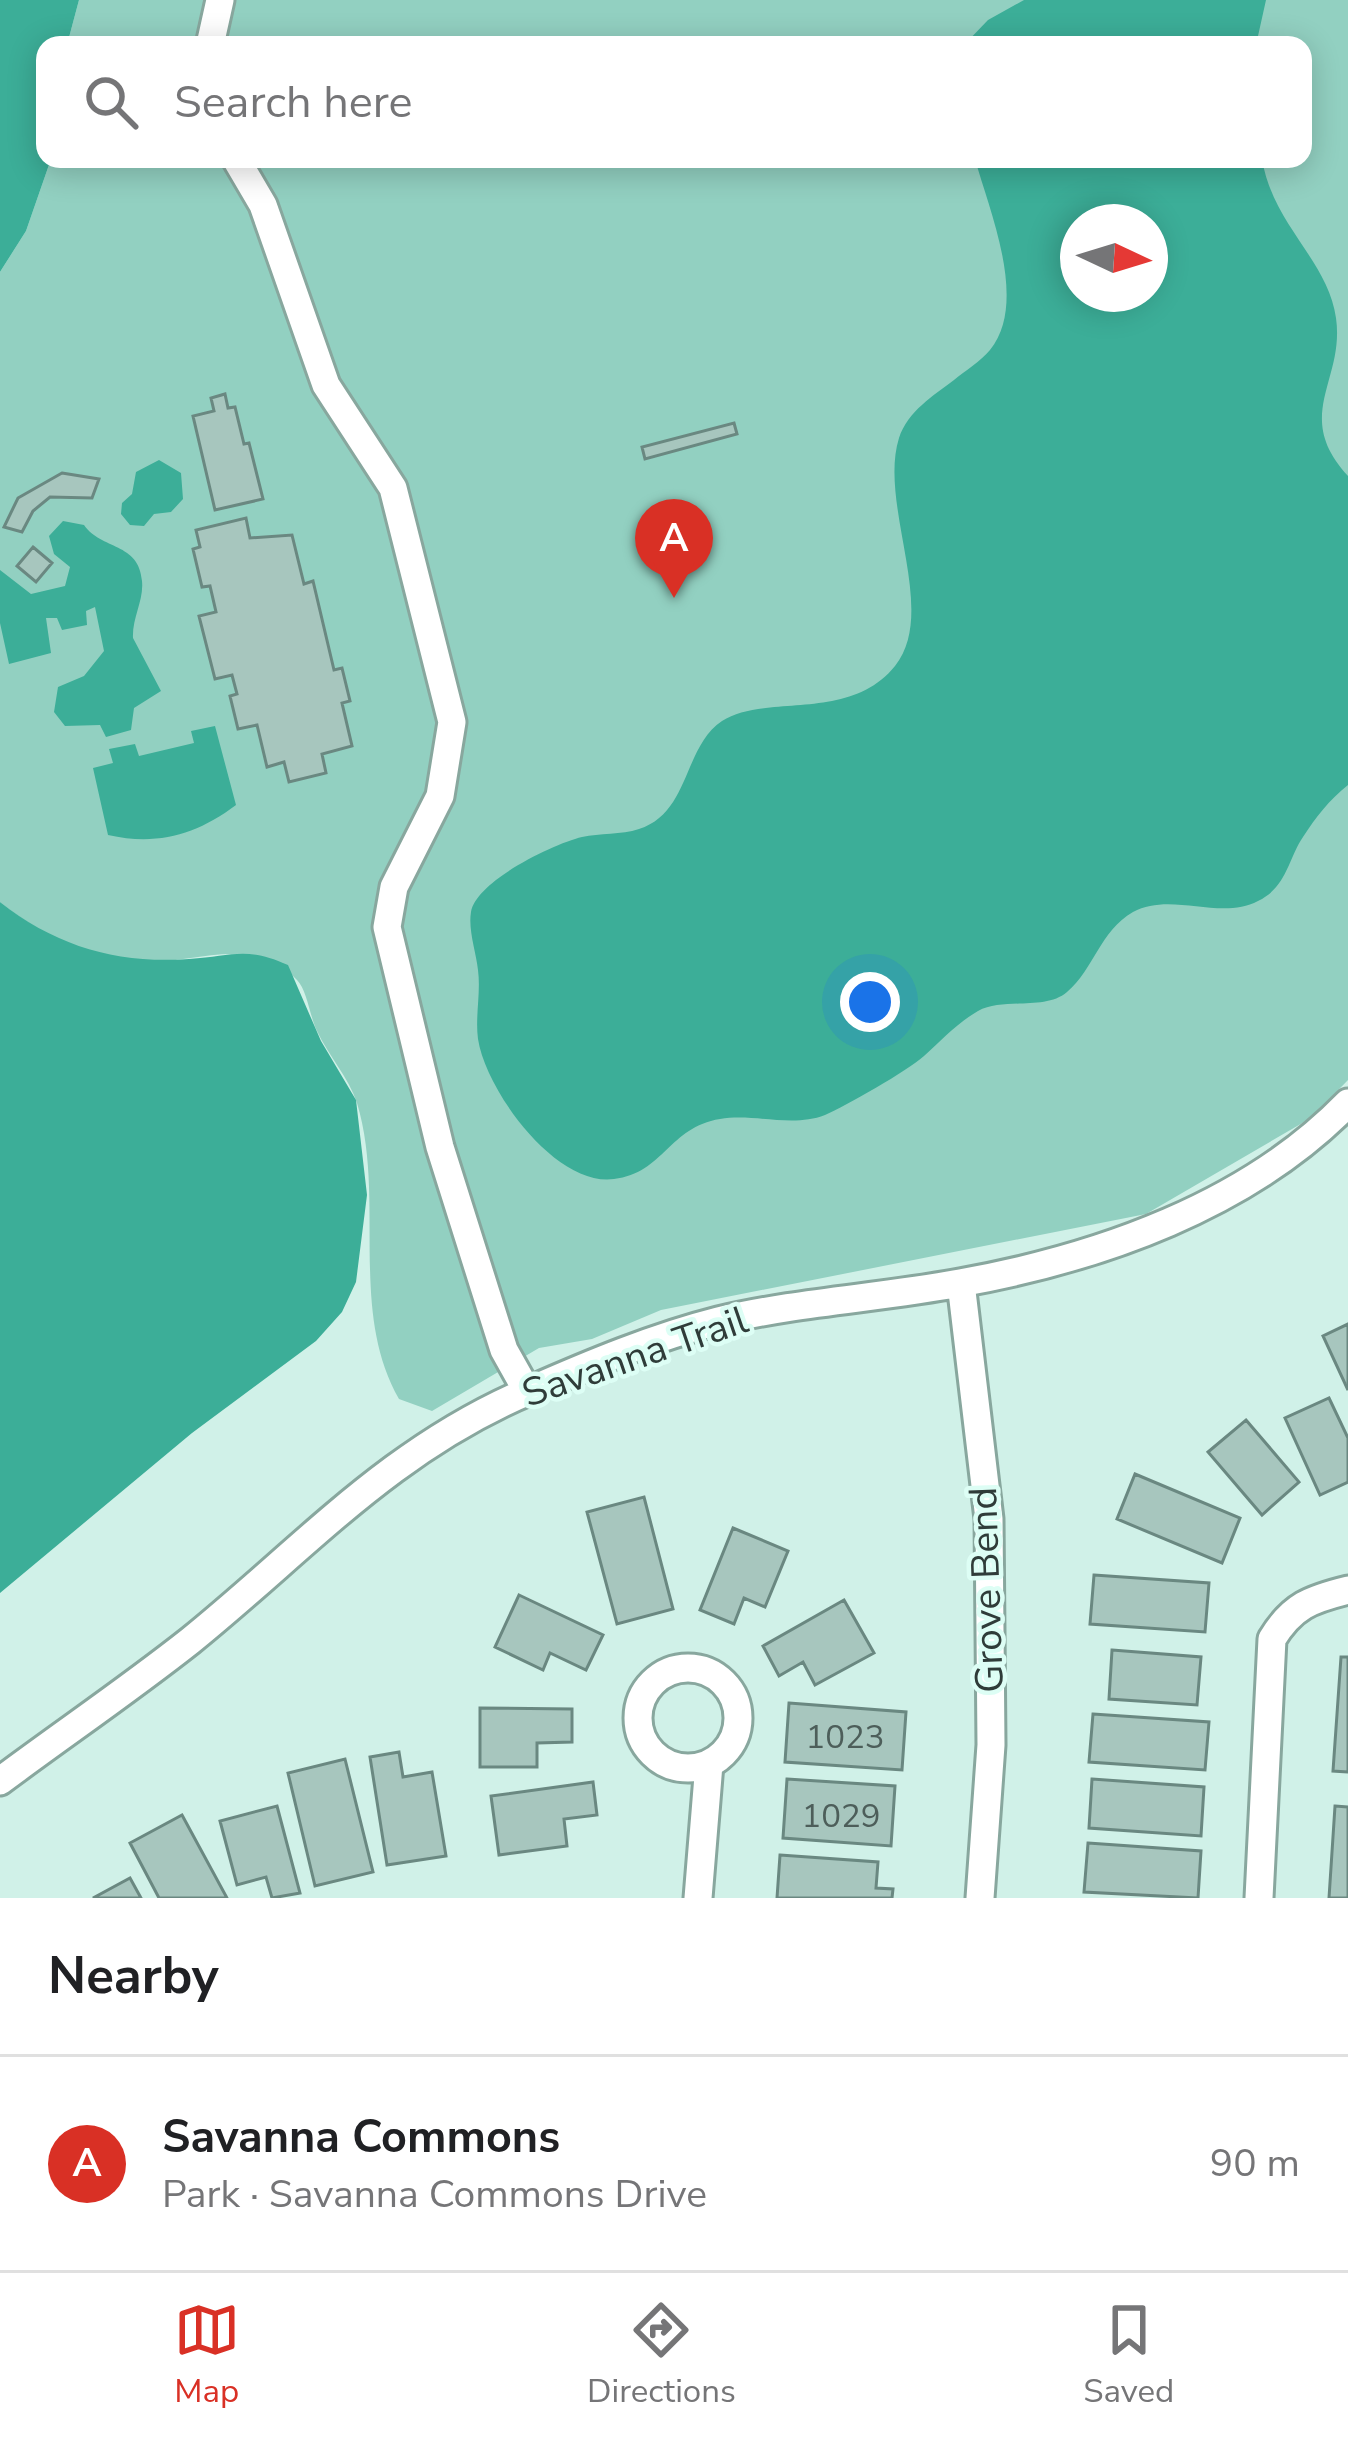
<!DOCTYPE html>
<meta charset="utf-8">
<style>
:root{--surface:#fff;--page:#f6f6f6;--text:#202124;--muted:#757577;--line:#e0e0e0;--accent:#d93025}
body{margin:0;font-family:"Nunito Sans",sans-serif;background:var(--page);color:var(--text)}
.compass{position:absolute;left:1060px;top:204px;width:108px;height:108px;border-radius:50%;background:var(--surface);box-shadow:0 6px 30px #0003;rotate:94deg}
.you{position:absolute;left:870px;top:1002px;width:42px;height:42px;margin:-30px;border:9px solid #fff;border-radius:50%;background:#1a73e8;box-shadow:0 0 0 18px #1a73e833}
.badge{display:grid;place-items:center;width:78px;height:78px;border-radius:50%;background:var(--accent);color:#fff;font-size:39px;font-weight:700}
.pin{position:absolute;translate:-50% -99px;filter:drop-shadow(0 3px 6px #0008)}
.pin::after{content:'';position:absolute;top:63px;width:42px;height:36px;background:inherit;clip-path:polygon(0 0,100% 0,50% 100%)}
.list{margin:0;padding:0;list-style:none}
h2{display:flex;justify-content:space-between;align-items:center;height:156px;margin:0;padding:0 48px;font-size:51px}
h2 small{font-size:39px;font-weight:400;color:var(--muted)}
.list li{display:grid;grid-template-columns:78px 1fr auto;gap:36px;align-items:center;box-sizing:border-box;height:216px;padding:0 48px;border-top:3px solid var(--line)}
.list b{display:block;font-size:45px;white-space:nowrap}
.list p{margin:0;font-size:39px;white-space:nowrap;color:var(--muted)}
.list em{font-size:39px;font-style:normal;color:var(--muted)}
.icon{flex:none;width:66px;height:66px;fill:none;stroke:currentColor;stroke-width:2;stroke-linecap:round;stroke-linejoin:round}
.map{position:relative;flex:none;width:1348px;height:1898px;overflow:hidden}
.search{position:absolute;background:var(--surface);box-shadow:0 6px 30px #0003;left:36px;right:36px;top:36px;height:132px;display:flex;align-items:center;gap:30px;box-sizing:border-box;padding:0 42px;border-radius:24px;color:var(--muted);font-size:45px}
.sheet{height:372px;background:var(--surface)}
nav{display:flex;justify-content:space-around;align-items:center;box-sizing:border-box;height:168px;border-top:3px solid var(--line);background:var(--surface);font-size:33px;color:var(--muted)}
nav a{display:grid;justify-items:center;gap:6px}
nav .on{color:var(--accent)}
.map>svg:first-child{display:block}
.green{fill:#92d0c1;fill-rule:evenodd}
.water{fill:#3cae98;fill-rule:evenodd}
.building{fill:#a7c6be;stroke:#6a8881;stroke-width:3}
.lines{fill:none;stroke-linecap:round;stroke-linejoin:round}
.minor-casing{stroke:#88a79e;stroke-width:33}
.minor{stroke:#fff;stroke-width:27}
.labels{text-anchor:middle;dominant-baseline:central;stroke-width:9;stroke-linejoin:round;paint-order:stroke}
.number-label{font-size:33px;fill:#4d5e5a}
.street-label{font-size:39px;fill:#2f3c39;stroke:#ddfef5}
</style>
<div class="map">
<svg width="1348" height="1898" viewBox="0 0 1348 1898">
<rect width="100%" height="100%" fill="#d0f1e8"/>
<path class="green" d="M 79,0 L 1348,0 L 1348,1080 L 1311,1118 L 1146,1214 L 661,1310 L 592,1339 L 539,1348 L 432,1411 L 399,1399 C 348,1309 386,1199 357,1103 C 349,1078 328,1055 317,1031 C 310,1017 307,990 297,980 C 252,931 189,967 132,962 C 85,958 36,931 0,902 L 0,272 L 26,231 L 51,159 L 1303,159 L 1303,45 L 67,45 ZM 1078,222 L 1150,222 L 1150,294 L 1078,294 Z"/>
<path class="water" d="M 0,0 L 79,0 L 67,45 L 45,45 L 45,159 L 51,159 L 26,231 L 0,272 Z
M 1024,0 L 1266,0 L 1256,45 L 964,45 L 988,20 Z
M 975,159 L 1262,159 C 1273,226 1328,260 1336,318 C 1345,381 1292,415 1348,476 L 1348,785 C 1329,800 1316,817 1303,837 C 1288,859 1287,887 1258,901 C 1220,921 1171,891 1133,912 C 1100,931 1094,969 1067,992 C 1045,1011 1004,997 978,1011 C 957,1023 942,1040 924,1056 C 907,1071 846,1106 825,1115 C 792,1128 754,1113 720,1119 C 669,1127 664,1173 614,1179 C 556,1187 486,1091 478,1039 C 475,1016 481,993 478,970 C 476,952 468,930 471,912 C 476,881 553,844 582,837 C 600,833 621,835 639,829 C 690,813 683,747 722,721 C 765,693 849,723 895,666 C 939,611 878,505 899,438 C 908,411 933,396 954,380 C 965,371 981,361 990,350 C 1029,302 989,210 975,159 ZM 1078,222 L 1150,222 L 1150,294 L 1078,294 Z
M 159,460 L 181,473 L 183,499 L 171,512 L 154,514 L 144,526 L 130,525 L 121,514 L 122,503 L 132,494 L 136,472 Z
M 63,521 L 84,525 C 101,550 139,542 142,581 C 144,600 132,618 133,638 L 161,691 L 134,708 L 131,730 L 106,737 L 100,725 L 65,726 L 54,712 L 58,687 L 84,676 L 104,651 L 95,607 L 86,611 L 87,625 L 62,630 L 57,618 L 46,618 L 51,653 L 9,664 L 0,623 L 0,570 L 31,594 L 65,586 L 70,567 L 54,554 L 49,536 Z
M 215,726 L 236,805 C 196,835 157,846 108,835 L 93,768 L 113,763 L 109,749 L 135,744 L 139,756 L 194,743 L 191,731 Z
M 0,902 C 57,947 118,964 189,959 C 233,956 246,946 288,965 L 321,1041 L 356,1100 L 367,1195 L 356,1282 L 342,1312 L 316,1341 L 192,1433 L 0,1593 Z"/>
<path class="building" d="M 225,394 L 228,408 L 235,407 L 244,444 L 249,443 L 263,499 L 215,510 L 193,416 L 214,411 L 211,398 Z
M 734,423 L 737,434 L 645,459 L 642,447 Z
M 62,473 L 99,479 L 92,498 L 50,497 L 33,511 L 22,532 L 4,527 L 18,498 Z
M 246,518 L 250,538 L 292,535 L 304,584 L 313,581 L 334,670 L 342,668 L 350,701 L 342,703 L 352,746 L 322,754 L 326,773 L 289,782 L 284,762 L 267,767 L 257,725 L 238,729 L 230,696 L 237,694 L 232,675 L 215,679 L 199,616 L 216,612 L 210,586 L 202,587 L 193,549 L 200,547 L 196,530 Z
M 33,547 L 52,563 L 36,582 L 17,566 Z
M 1348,1324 L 1348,1390 L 1323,1336 Z
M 1329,1398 L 1348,1438 L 1348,1482 L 1320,1495 L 1285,1418 Z
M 1246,1420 L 1299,1482 L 1262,1515 L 1208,1452 Z
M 1135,1474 L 1240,1518 L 1222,1563 L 1117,1519 Z
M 644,1497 L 673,1609 L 617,1624 L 587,1512 Z
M 733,1528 L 788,1551 L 765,1607 L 744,1598 L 734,1624 L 700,1610 Z
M 1094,1575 L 1209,1583 L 1205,1632 L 1090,1624 Z
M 519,1595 L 603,1635 L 586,1670 L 550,1653 L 543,1670 L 495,1647 Z
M 844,1600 L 874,1653 L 815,1685 L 803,1662 L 779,1676 L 763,1646 Z
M 1112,1650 L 1201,1657 L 1197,1705 L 1109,1699 Z
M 1341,1657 L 1348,1657 L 1348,1772 L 1333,1771 Z
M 789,1703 L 906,1712 L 902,1770 L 785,1762 Z
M 480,1708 L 572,1709 L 572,1742 L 537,1743 L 537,1767 L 480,1767 Z
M 1093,1714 L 1209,1722 L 1205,1770 L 1089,1762 Z
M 399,1752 L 403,1777 L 432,1772 L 446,1856 L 387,1865 L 370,1757 Z
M 345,1759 L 373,1872 L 315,1886 L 288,1773 Z
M 787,1779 L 895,1786 L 891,1846 L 783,1838 Z
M 1092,1779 L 1204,1787 L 1201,1836 L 1089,1828 Z
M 593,1782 L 597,1815 L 564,1819 L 567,1846 L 499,1855 L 491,1796 Z
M 277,1806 L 300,1893 L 272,1898 L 266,1877 L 237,1885 L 220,1821 Z
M 1335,1806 L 1348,1807 L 1348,1898 L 1329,1898 Z
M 182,1815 L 227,1898 L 159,1898 L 130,1843 Z
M 1088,1843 L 1201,1851 L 1198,1898 L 1084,1892 Z
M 780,1855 L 878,1862 L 876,1888 L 893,1889 L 892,1898 L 777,1898 Z
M 130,1878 L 141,1898 L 93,1898 Z"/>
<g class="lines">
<g class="minor-casing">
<path id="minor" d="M 210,45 L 220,0
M 236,159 L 263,205 L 326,385 L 393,488 L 452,722 L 440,796 L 394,887 L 387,927 L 440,1147 L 504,1350 L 527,1391
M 961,1283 L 989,1519 L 991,1745 L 980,1898
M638 1718a50 50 0 1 1 100 0a50 50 0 1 1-100 0Z
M 0,1781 C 63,1734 128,1690 190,1641 C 304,1549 390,1449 531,1390 C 590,1364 655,1337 718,1321 C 798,1302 879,1298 960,1283 C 1099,1258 1248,1206 1348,1103
M 698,1898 L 709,1764
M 1259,1898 L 1272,1639 C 1292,1606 1311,1599 1348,1590"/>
</g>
<use href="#minor" class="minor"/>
</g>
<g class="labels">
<g class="number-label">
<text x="845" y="1737">1023</text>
<text x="841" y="1816">1029</text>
</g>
<g class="street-label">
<text transform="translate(635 1357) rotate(-19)">Savanna Trail</text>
<text transform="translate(987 1590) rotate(-92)">Grove Bend</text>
</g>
</g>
</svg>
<svg class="compass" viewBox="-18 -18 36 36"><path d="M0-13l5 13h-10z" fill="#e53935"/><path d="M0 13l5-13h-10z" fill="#757577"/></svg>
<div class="you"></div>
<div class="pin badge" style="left:674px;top:598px">A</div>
<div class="search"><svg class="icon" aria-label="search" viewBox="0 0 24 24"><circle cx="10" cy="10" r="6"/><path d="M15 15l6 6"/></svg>Search here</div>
</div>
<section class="sheet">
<h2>Nearby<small></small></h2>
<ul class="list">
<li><span class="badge">A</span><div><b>Savanna Commons</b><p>Park · Savanna Commons Drive</p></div><em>90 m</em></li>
</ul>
</section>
<nav>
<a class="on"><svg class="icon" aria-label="map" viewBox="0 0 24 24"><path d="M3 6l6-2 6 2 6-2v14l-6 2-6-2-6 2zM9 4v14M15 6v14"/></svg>Map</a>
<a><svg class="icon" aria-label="directions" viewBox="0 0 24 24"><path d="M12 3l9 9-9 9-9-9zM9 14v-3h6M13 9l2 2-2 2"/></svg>Directions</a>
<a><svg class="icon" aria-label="saved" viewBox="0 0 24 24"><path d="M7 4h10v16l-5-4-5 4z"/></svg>Saved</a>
</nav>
